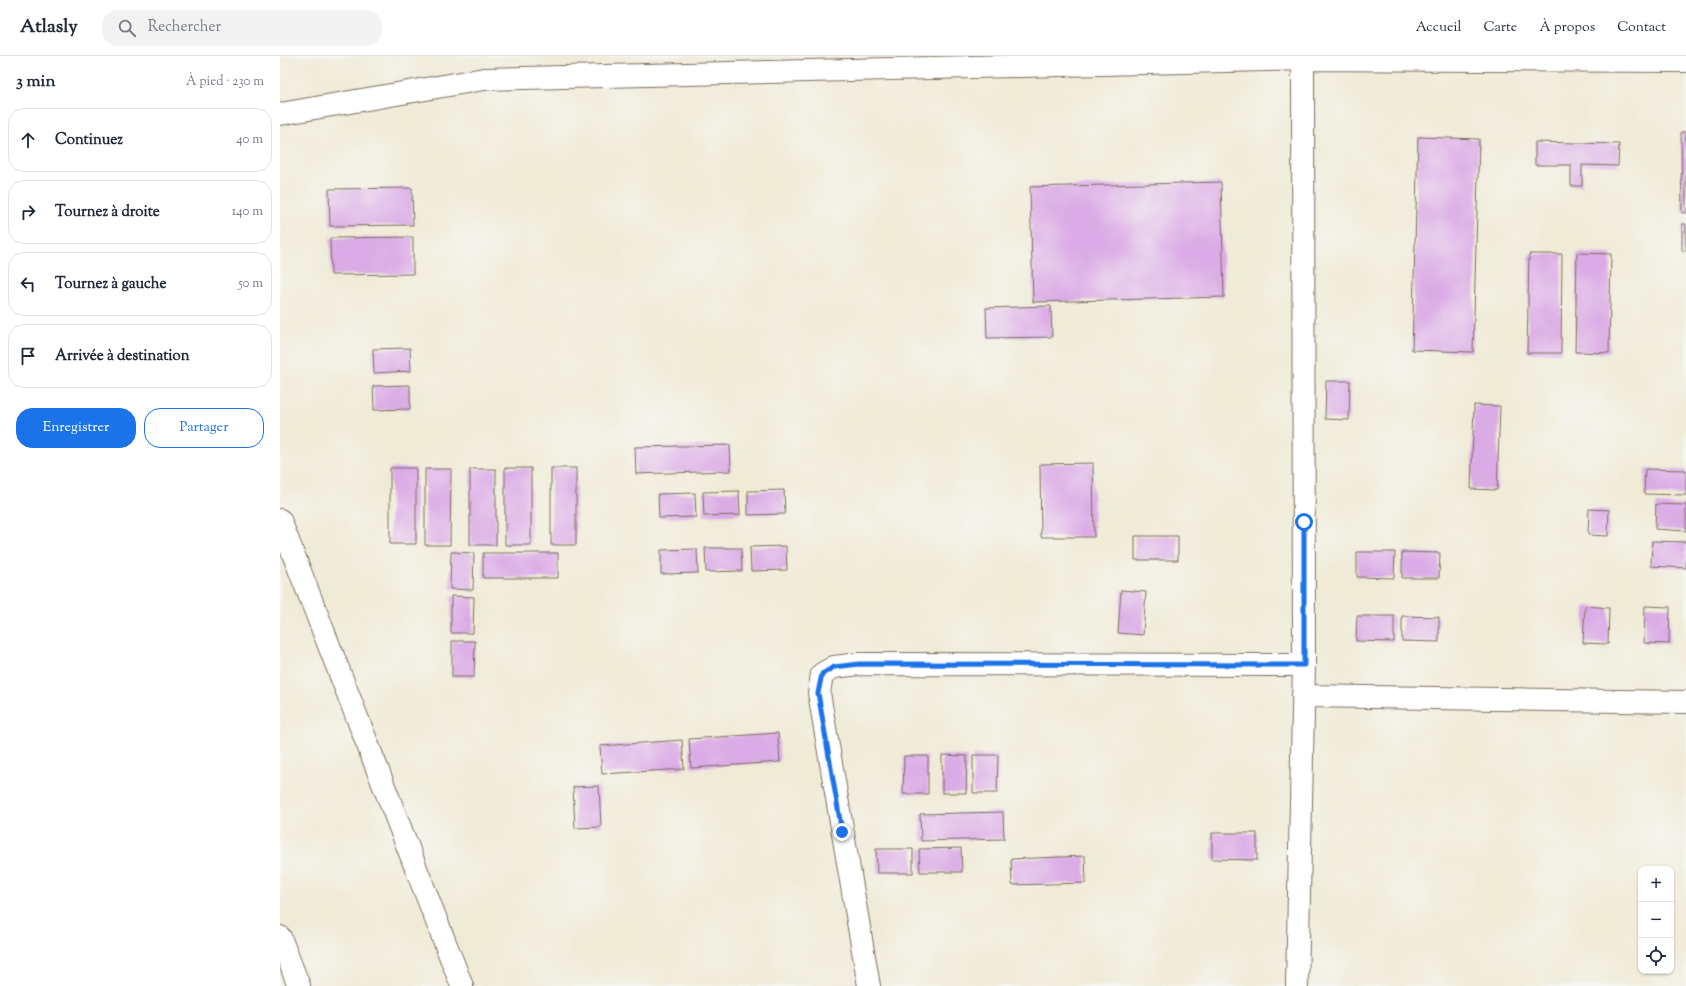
<!DOCTYPE html>
<html lang="fr">
<meta charset="utf-8">
<style>
:root{--surface:#fff;--page:#f2f2f3;--text:#1f2937;--muted:#747a83;--line:#e0e1e3;--accent:#1a73e8}
body{margin:0;font-family:"Sorts Mill Goudy",serif;background:var(--page);color:var(--text)}
.controls{position:absolute;right:12px;bottom:12px;display:grid;overflow:hidden;border-radius:8px;box-shadow:0 1px 3px #0004}
.controls button{width:36px;height:36px;display:grid;place-items:center;padding:0;border:0;border-bottom:1px solid var(--line);background:var(--surface);color:var(--text);font:20px sans-serif}
.stop{position:absolute;width:12px;height:12px;margin:-9px;border:3px solid #1a73e8;border-radius:50%;background:#fff}
.stop.end{background:#1a73e8;border-color:#fff;box-shadow:0 1px 4px #0008}
.list{margin:0;padding:0;list-style:none}
h2{display:flex;justify-content:space-between;align-items:center;height:52px;margin:0;padding:0 16px;font-size:17px}
h2 small{font-size:13px;font-weight:400;color:var(--muted)}
.list li{display:grid;grid-template-columns:26px 1fr auto;gap:12px;align-items:center;box-sizing:border-box;height:64px;margin:0 8px 8px;padding:0 8px;border:1px solid var(--line);border-radius:16px}
.list b{display:block;font-size:15px;white-space:nowrap}
.list em{font-size:13px;font-style:normal;color:var(--muted)}
.actions{display:flex;gap:8px;padding:12px 16px}
.actions a{flex:1;padding:9px 0;border:1px solid var(--accent);border-radius:16px;text-align:center;font-size:14px;color:var(--accent)}
.actions .main{background:var(--accent);color:#fff}
.icon{flex:none;width:22px;height:22px;fill:none;stroke:currentColor;stroke-width:2;stroke-linecap:round;stroke-linejoin:round}
.map{position:relative;flex:none;width:1406px;height:930px;overflow:hidden}
header{display:flex;align-items:center;gap:24px;box-sizing:border-box;height:56px;padding:0 20px;background:var(--surface);border-bottom:1px solid var(--line)}
header strong{font-size:19px}
nav{display:flex;gap:22px;margin-inline-start:auto;font-size:14px}
.search{width:280px;height:36px;background:var(--page);display:flex;align-items:center;gap:10px;box-sizing:border-box;padding:0 14px;border-radius:16px;color:var(--muted);font-size:15px}
main{display:flex}
aside{flex:1;background:var(--surface)}
.map>svg:first-child{display:block}
.building{fill:#dbabe6}
.lines{fill:none;stroke-linecap:round;stroke-linejoin:round}
.minor-casing{stroke:#7a6e5f;stroke-width:24}
.minor{stroke:#fff;stroke-width:22}
.route{stroke:#1a73e8;stroke-width:5}
</style>
<header>
<strong>Atlasly</strong>
<div class="search"><svg class="icon" aria-label="search" viewBox="0 0 24 24"><circle cx="10" cy="10" r="6"/><path d="M15 15l6 6"/></svg>Rechercher</div>
<nav><a>Accueil</a><a>Carte</a><a>À propos</a><a>Contact</a></nav>
</header>
<main>
<aside>
<h2>3 min<small>À pied · 230 m</small></h2>
<ul class="list">
<li><svg class="icon" aria-label="ahead" viewBox="0 0 24 24"><path d="M12 20V5M6 11l6-6 6 6"/></svg><div><b>Continuez</b></div><em>40 m</em></li>
<li><svg class="icon" aria-label="right" viewBox="0 0 24 24"><path d="M7 20v-9h11M14 6l5 5-5 5"/></svg><div><b>Tournez à droite</b></div><em>140 m</em></li>
<li><svg class="icon" aria-label="left" viewBox="0 0 24 24"><path d="M17 20v-9H6M10 6l-5 5 5 5"/></svg><div><b>Tournez à gauche</b></div><em>50 m</em></li>
<li><svg class="icon" aria-label="arrive" viewBox="0 0 24 24"><path d="M6 21V4h12l-3 4 3 4H6"/></svg><div><b>Arrivée à destination</b></div></li>
</ul>
<div class="actions"><a class="main">Enregistrer</a><a>Partager</a></div>
</aside>
<div class="map">
<svg width="1406" height="930" viewBox="0 0 1406 930">
<rect width="100%" height="100%" fill="#f6f6f2"/>
<filter id="ink" filterUnits="userSpaceOnUse"><feTurbulence type="fractalNoise" baseFrequency=".025" numOctaves="2"/><feDisplacementMap in="SourceGraphic" scale="8" xChannelSelector="R" yChannelSelector="G"/><feConvolveMatrix kernelMatrix="1 2 1 2 8 2 1 2 1" color-interpolation-filters="sRGB"/></filter>
<filter id="wash" filterUnits="userSpaceOnUse"><feTurbulence type="fractalNoise" baseFrequency=".012" numOctaves="4" result="noise"/><feDisplacementMap in="SourceGraphic" scale="16" xChannelSelector="R" yChannelSelector="G"/><feGaussianBlur stdDeviation="0.9" result="paint"/><feColorMatrix in="noise" values="0 0 0 0 0 0 0 0 0 0 0 0 0 0 0 0 0 1.4 0 .05"/><feComposite in="paint" operator="in"/></filter>
<g filter="url(#wash)">
<rect width="100%" height="100%" fill="#f0ebd7"/>
<g id="blocks">
<path class="building" d="M 1401,76 L 1406,76 L 1406,157 L 1402,157 Z
M 1138,81 L 1199,83 L 1193,296 L 1132,294 Z
M 1255,86 L 1339,88 L 1338,110 L 1302,109 L 1302,130 L 1291,130 L 1291,109 L 1255,109 Z
M 941,126 L 944,241 L 753,246 L 750,131 Z
M 132,132 L 133,169 L 50,170 L 49,133 Z
M 1402,168 L 1406,168 L 1406,195 L 1402,195 Z
M 133,181 L 133,218 L 51,219 L 50,182 Z
M 1297,197 L 1331,198 L 1329,297 L 1295,296 Z
M 1249,198 L 1282,198 L 1281,297 L 1247,297 Z
M 771,250 L 772,281 L 707,282 L 706,252 Z
M 130,292 L 131,315 L 94,317 L 93,293 Z
M 1046,325 L 1070,325 L 1069,364 L 1045,363 Z
M 130,329 L 130,353 L 94,354 L 93,330 Z
M 1194,349 L 1220,350 L 1217,434 L 1191,433 Z
M 450,389 L 451,415 L 356,418 L 355,391 Z
M 813,407 L 814,481 L 761,481 L 760,408 Z
M 110,412 L 136,412 L 136,488 L 110,488 Z
M 225,412 L 251,412 L 251,489 L 225,489 Z
M 271,412 L 296,412 L 296,489 L 271,489 Z
M 145,413 L 171,413 L 170,489 L 145,489 Z
M 190,413 L 216,413 L 216,489 L 190,489 Z
M 1365,413 L 1406,414 L 1406,439 L 1364,438 Z
M 504,434 L 505,458 L 468,459 L 468,435 Z
M 459,435 L 460,459 L 424,460 L 423,436 Z
M 415,437 L 416,461 L 379,462 L 378,438 Z
M 1376,448 L 1406,449 L 1406,475 L 1375,473 Z
M 1309,453 L 1329,454 L 1328,480 L 1308,479 Z
M 855,480 L 898,480 L 898,504 L 855,504 Z
M 1372,485 L 1406,486 L 1406,512 L 1371,510 Z
M 506,490 L 507,514 L 471,515 L 470,491 Z
M 425,492 L 461,492 L 462,515 L 426,516 Z
M 417,493 L 418,517 L 381,518 L 381,494 Z
M 171,496 L 194,497 L 193,534 L 170,533 Z
M 1077,496 L 1115,496 L 1114,522 L 1077,521 Z
M 1122,496 L 1160,497 L 1159,522 L 1122,522 Z
M 203,497 L 278,497 L 278,522 L 203,522 Z
M 841,534 L 866,536 L 863,579 L 838,577 Z
M 171,540 L 194,541 L 193,577 L 171,577 Z
M 1305,550 L 1329,552 L 1328,588 L 1303,587 Z
M 1365,550 L 1390,551 L 1389,588 L 1364,587 Z
M 1077,560 L 1114,560 L 1114,586 L 1076,585 Z
M 1122,560 L 1159,561 L 1159,586 L 1122,585 Z
M 172,585 L 195,585 L 194,621 L 172,621 Z
M 498,677 L 500,706 L 411,712 L 409,683 Z
M 402,684 L 404,713 L 322,718 L 320,690 Z
M 662,699 L 687,700 L 686,737 L 662,737 Z
M 693,699 L 718,699 L 717,737 L 693,737 Z
M 624,700 L 648,700 L 648,738 L 623,738 Z
M 319,730 L 321,771 L 295,772 L 293,731 Z
M 723,756 L 724,783 L 641,785 L 640,758 Z
M 932,777 L 977,777 L 977,804 L 932,803 Z
M 681,792 L 682,816 L 640,816 L 639,793 Z
M 596,793 L 633,793 L 633,817 L 597,817 Z
M 805,800 L 806,827 L 732,829 L 731,803 Z"/>
</g>
</g>
<g filter="url(#ink)">
<use href="#blocks" fill-opacity="0" stroke="#7a6e5f" stroke-width="1"/>
<g class="lines">
<g class="minor-casing">
<path id="minor" d="M 0,58 L 204,23 L 1023,3 L 1024,0
M 0,464 L 182,930
M 1023,640 L 1406,646
M 0,881 L 19,930
M 589,930 L 539,637 L 542,618 L 554,611 L 579,608 L 1024,609
M 1017,930 L 1024,609 L 1023,3 L 1406,5"/>
</g>
<use href="#minor" class="minor"/>
</g>
</g>
<g class="lines" filter="url(#ink)">
<path class="route" d="M 562,776 L 538,637 L 542,618 L 554,611 L 579,608 L 1024,609 L 1024,466"/>
</g>
</svg>
<div class="controls">
<button>+</button>
<button>−</button>
<button><svg class="icon" aria-label="locate" viewBox="0 0 24 24"><circle cx="12" cy="12" r="6"/><path d="M12 2v4M12 18v4M2 12h4M18 12h4"/></svg></button>
</div>
<div class="stop" style="left:1024px;top:466px"></div>
<div class="stop end" style="left:562px;top:776px"></div>
</div>
</main>
